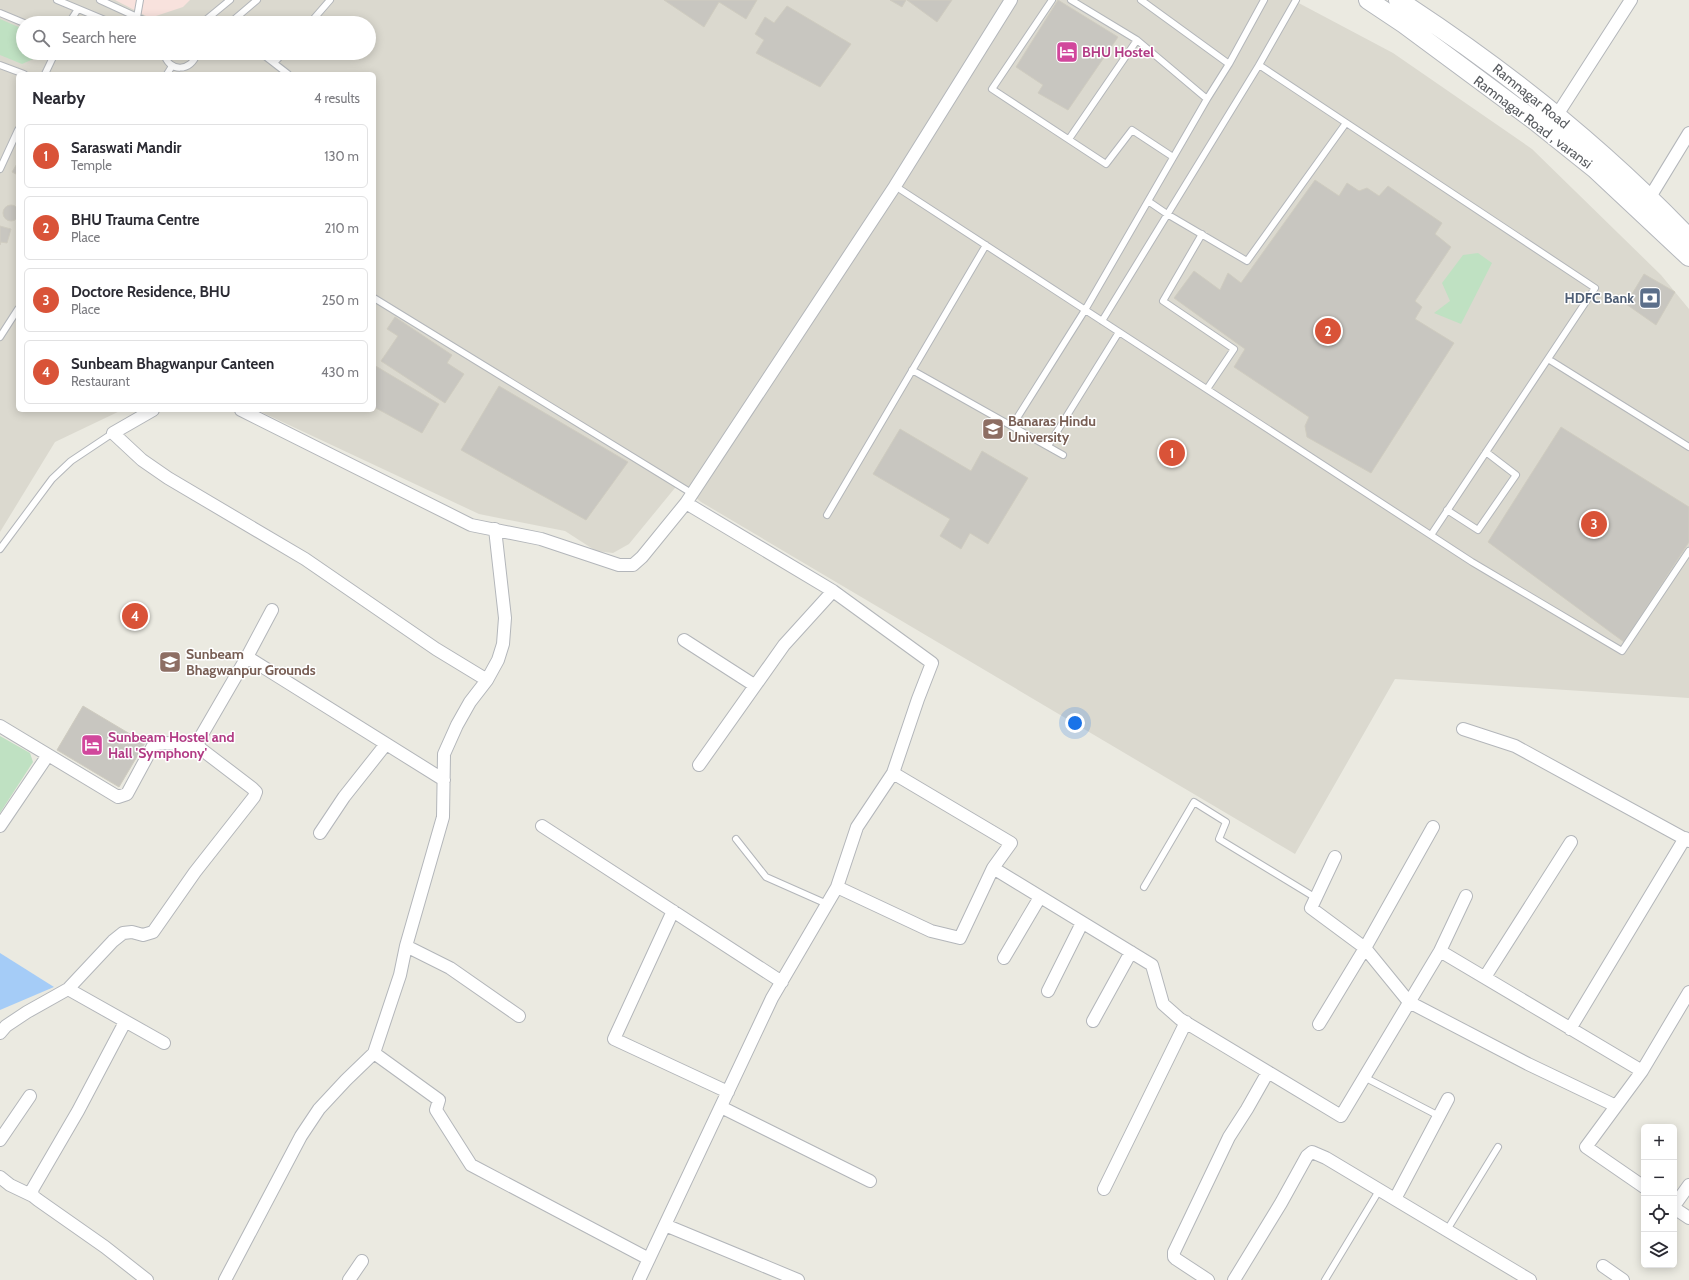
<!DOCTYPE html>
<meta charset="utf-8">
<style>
:root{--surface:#fff;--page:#f7f7f7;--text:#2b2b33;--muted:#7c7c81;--line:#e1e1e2;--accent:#d95338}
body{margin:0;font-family:Cabin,sans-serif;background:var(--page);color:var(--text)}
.controls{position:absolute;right:12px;bottom:12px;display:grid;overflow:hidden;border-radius:6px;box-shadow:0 2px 10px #0003}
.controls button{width:36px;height:36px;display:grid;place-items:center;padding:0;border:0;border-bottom:1px solid var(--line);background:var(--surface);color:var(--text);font:20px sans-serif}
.you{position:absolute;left:1075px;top:723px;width:14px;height:14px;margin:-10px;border:3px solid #fff;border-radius:50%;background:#1a73e8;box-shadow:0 0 0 6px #1a73e833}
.badge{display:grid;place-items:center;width:26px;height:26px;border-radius:50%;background:var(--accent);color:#fff;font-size:13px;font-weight:700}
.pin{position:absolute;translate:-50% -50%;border:2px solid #fff;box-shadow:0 1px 4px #0006}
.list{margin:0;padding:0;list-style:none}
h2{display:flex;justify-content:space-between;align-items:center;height:52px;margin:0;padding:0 16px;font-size:17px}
h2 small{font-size:13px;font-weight:400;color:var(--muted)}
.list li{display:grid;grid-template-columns:26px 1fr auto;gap:12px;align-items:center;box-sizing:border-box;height:64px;margin:0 8px 8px;padding:0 8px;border:1px solid var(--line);border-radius:6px}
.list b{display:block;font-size:15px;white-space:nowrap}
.list p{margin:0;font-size:13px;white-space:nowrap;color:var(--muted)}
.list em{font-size:13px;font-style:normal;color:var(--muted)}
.icon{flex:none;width:22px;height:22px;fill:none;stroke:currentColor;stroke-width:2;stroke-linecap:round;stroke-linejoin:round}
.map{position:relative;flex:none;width:1689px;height:1280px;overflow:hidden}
.search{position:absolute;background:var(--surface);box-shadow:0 2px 10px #0003;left:16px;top:16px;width:360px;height:44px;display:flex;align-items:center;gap:10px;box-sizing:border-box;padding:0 14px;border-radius:22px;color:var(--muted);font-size:15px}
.panel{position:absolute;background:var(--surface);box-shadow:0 2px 10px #0003;left:16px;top:72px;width:360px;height:340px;border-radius:6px}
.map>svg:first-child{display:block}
.education{fill:#dbd9cf;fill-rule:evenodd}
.medical{fill:#f8e2dd}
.green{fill:#bfe1c2}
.water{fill:#a5ccf7}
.building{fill:#c8c6c0;stroke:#cfccc0}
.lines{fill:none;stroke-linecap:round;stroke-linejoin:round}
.service-casing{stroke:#b3b6ba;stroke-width:8}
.minor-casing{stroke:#b3b6ba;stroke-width:14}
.secondary-casing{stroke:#b4b7bc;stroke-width:20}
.service{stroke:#fff;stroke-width:6}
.minor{stroke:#fff;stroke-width:12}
.secondary{stroke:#fff;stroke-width:18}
.labels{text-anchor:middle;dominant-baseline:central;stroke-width:3;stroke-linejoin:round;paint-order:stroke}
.hotel-label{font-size:14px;font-weight:bold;fill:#b23c85;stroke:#fff;text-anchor:start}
.street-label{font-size:14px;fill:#595c60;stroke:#fff}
.service-label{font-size:14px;font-weight:bold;fill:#4e5e75;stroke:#fff;text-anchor:end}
.education-label{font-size:14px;font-weight:bold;fill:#785e54;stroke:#fff;text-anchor:start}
</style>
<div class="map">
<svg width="1689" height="1280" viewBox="0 0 1689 1280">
<rect width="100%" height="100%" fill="#ebeae1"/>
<path class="education" d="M 0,0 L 1293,0 L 1393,53 L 1532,149 L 1661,275 L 1689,309 L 1689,698 L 1395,679 L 1295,854 L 701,502 L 679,483 L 629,544 L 613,553 L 596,551 L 565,531 L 479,514 L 257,410 L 374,410 L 374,74 L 18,74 L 18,410 L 122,410 L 55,442 L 0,532 ZM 23,23 L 369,23 L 369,53 L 23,53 Z"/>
<path class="medical" d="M 115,0 L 190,0 L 183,7 L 150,18 Z"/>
<path class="green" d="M 0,19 L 23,29 L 23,53 L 42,53 L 40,56 L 22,64 L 0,55 Z
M 1478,253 L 1492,263 L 1461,324 L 1434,313 L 1450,301 L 1442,283 L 1463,255 Z
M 0,736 L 30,753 L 33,762 L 0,813 Z"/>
<path class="water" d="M 0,953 L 54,987 L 0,1010 Z"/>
<path class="building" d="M 664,0 L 757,0 L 746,19 L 719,2 L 704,27 Z
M 890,0 L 906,0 L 902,7 Z
M 907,0 L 952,0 L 937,22 Z
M 1058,0 L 1118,37 L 1068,110 L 1038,93 L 1043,85 L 1016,67 Z
M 787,6 L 851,44 L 820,87 L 756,53 L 764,40 L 755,34 L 765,17 L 774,23 Z
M 18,162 L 18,175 L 12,172 Z
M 1315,180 L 1339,196 L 1347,183 L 1359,191 L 1367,188 L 1379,196 L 1388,186 L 1442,223 L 1435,234 L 1451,247 L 1415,301 L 1422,307 L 1415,319 L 1454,343 L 1371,473 L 1307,437 L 1305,426 L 1309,417 L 1234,367 L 1245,349 L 1174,298 L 1194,271 L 1220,290 L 1228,273 L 1241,283 Z
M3 213a8 8 0 1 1 16 0a8 8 0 1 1-16 0Z
M 0,226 L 11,229 L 7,243 L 1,242 L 0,245 Z
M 1644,274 L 1675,292 L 1656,325 L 1626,304 Z
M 395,317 L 452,355 L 447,363 L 464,374 L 445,403 L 381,361 L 398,336 L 387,329 Z
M 374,365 L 439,404 L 422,433 L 374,407 Z
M 499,386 L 628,462 L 586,520 L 461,450 Z
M 1561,427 L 1689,507 L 1689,542 L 1624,642 L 1488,542 Z
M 900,429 L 971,471 L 982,451 L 1028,478 L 988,544 L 970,533 L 961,549 L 940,536 L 950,519 L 873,474 Z
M 83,706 L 145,743 L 119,787 L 57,750 Z"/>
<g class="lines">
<g class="service-casing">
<path id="service" d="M 57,0 L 112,23
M 100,0 L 150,23
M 1052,0 L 992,89 L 1106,164 L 1132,130 L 1173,157
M 1071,0 L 1137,40 L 1207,99
M 1141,0 L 1229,64
M 0,13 L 24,23
M 69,23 L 78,9
M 136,23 L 140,0
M 202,23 L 230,0
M 230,23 L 257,0
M 310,23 L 330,0
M 164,53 C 168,73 192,72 197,53
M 261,53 L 288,74
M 274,63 L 283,53
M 0,65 L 24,74
M 1259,65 L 1595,288 L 1431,535
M 45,74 L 55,53
M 167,74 L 172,66
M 1069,139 L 1137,40
M 0,169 L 18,130
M 895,186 L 1472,562 L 1622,651 L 1689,551
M 1148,201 L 1167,214 L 1247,261 L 1346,123
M 1202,234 L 1163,301 L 1234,349 L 1207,389
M 374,298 L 693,494
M 1102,321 L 1259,65 L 1296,0
M 0,337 L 18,309
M 1548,359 L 1689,447
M 912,370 L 1063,455
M 1012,426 L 1085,310 L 1207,99 L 1229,64 L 1264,0
M 1048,446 L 1119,332
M 1447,510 L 1478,530 L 1516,475 L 1486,452
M 827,515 L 986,245
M 0,549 L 52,479 L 71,461 L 113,433
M 736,839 L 766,877 L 827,904
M 1144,887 L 1194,802 L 1226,822 L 1219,839 L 1316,898
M 1364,1077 L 1439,1116
M 1447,1230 L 1498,1147
M 1325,1280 L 1380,1189"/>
</g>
<g class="minor-casing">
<path id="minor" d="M 1557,115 L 1631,0
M 1650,197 L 1689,133
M 153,410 L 113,433 L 142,460 L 168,478 L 305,559 L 436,649 L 487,680
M 241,410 L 471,525 L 541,539 L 619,565 L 633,565 L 642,557 L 686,503 L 895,186 L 1011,0
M 684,640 L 754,685
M 247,657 L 444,780
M 0,726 L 118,797 L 127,794 L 154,744 L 170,743 L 201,749
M 1463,729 L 1515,746 L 1689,841
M 699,765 L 784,645 L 833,591
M 893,773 L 1011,843 L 993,868 L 1152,965 L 1163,1004 L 1180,1019 L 1341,1116 L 1440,951 L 1466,896
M 0,826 L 48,755
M 542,826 L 782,982
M 1433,827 L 1365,948 L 1409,1002 L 1528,1064 L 1616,1106
M 320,833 L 344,797 L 386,744
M 837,887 L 931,931 L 960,938 L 993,868
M 673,911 L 614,1039 L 728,1092
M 406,946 L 450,968 L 519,1016
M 1440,951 L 1642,1071
M 1004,958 L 1040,897
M 1485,977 L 1571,842
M 68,989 L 164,1043
M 1048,991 L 1082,923
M 1093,1021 L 1131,952
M 125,1022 L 78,1111 L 32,1190 L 33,1196 L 38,1200 L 105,1247 L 147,1280
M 1319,1024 L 1365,948 L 1311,908 L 1335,857
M 1570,1029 L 1685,838
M 0,1033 L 6,1026 L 27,1012 L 68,989 L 113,941 L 123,933 L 132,932 L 143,935 L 153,932 L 195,872 L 254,797 L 256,792 L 252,788 L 201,749 L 198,745 L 200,738 L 247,657 L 272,610
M 374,1053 L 439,1100 L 436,1110 L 471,1165 L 649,1259
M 721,1107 L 870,1181
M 0,1140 L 30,1096
M 0,1177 L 10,1185 L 33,1196
M 1644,1187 L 1586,1147 L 1642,1071 L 1689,992
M 1104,1189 L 1186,1022
M 1395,1199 L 1448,1099
M 1674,1206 L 1689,1185
M 1674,1208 L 1689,1218
M 665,1225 L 798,1280
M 1603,1266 L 1623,1280
M 225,1280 L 301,1136 L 319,1109 L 346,1080 L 374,1053 L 400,975 L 406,946 L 443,817 L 444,754 L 457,725 L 470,702 L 487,680 L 498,660 L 503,644 L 505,618 L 495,529
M 349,1280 L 362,1261
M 639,1280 L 772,998 L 837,887 L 857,827 L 893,773 L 918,699 L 932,663 L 833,591 L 686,503
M 1208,1280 L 1176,1259 L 1174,1257 L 1174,1252 L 1229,1137 L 1247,1109 L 1268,1072
M 1234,1280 L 1281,1203 L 1307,1156 L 1312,1152 L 1326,1158 L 1530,1280"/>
</g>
<g class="secondary-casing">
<path id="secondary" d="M 1368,0 L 1404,24 L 1535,121 L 1595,169 L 1689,257
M 1398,0 C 1503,68 1602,147 1689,238"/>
</g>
<use href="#service" class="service"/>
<use href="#minor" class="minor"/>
<use href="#secondary" class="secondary"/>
</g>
<defs>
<g id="hotel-square" transform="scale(1.15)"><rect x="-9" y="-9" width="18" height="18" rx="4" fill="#d1479c" stroke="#fff"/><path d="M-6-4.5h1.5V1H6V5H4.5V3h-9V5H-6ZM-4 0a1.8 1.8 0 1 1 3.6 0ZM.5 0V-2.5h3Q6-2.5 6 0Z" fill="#fff"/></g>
<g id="bank-square" transform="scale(1.15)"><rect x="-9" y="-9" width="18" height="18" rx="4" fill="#5c6f8a" stroke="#fff"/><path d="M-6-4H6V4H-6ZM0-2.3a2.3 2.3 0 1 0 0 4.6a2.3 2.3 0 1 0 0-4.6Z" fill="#fff"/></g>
<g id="university-square" transform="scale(1.15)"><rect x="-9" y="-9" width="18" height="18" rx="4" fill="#8d6e63" stroke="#fff"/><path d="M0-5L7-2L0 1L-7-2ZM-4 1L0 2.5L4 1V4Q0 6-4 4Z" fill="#fff"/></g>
<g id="school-square" transform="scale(1.15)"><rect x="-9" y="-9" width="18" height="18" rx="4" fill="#8d6e63" stroke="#fff"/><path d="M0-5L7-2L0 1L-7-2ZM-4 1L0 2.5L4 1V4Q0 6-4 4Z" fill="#fff"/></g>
</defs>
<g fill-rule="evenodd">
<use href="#hotel-square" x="1067" y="52"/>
<use href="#bank-square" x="1650" y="298"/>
<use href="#university-square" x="993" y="429"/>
<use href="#school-square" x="170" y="662"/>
<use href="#hotel-square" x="92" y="745"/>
</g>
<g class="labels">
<g class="hotel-label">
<text x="1082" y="52">BHU Hostel</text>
<text x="108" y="737">Sunbeam Hostel and<tspan x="108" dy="16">Hall 'Symphony'</tspan></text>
</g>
<g class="street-label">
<text transform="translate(1531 96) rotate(39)">Ramnagar Road</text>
<text transform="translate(1533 122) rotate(37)">Ramnagar Road , varansi</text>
</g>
<g class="service-label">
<text x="1634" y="298">HDFC Bank</text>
</g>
<g class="education-label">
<text x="1008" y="421">Banaras Hindu<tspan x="1008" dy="16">University</tspan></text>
<text x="186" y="654">Sunbeam<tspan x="186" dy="16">Bhagwanpur Grounds</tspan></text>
</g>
</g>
</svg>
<div class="controls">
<button>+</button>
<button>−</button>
<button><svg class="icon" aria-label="locate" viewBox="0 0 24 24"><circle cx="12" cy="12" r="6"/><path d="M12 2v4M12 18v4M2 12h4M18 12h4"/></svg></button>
<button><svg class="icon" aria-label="layers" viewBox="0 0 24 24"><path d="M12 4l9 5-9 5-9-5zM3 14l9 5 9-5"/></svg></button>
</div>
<div class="you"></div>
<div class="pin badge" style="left:1172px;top:453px">1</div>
<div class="pin badge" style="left:1328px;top:331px">2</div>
<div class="pin badge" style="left:1594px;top:524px">3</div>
<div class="pin badge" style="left:135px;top:616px">4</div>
<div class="search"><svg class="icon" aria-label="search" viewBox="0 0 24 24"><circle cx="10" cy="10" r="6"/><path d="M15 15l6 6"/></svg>Search here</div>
<section class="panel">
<h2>Nearby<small>4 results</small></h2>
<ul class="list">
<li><span class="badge">1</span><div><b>Saraswati Mandir</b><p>Temple</p></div><em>130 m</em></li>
<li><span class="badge">2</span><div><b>BHU Trauma Centre</b><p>Place</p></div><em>210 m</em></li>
<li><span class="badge">3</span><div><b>Doctore Residence, BHU</b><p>Place</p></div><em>250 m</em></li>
<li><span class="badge">4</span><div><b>Sunbeam Bhagwanpur Canteen</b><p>Restaurant</p></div><em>430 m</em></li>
</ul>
</section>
</div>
